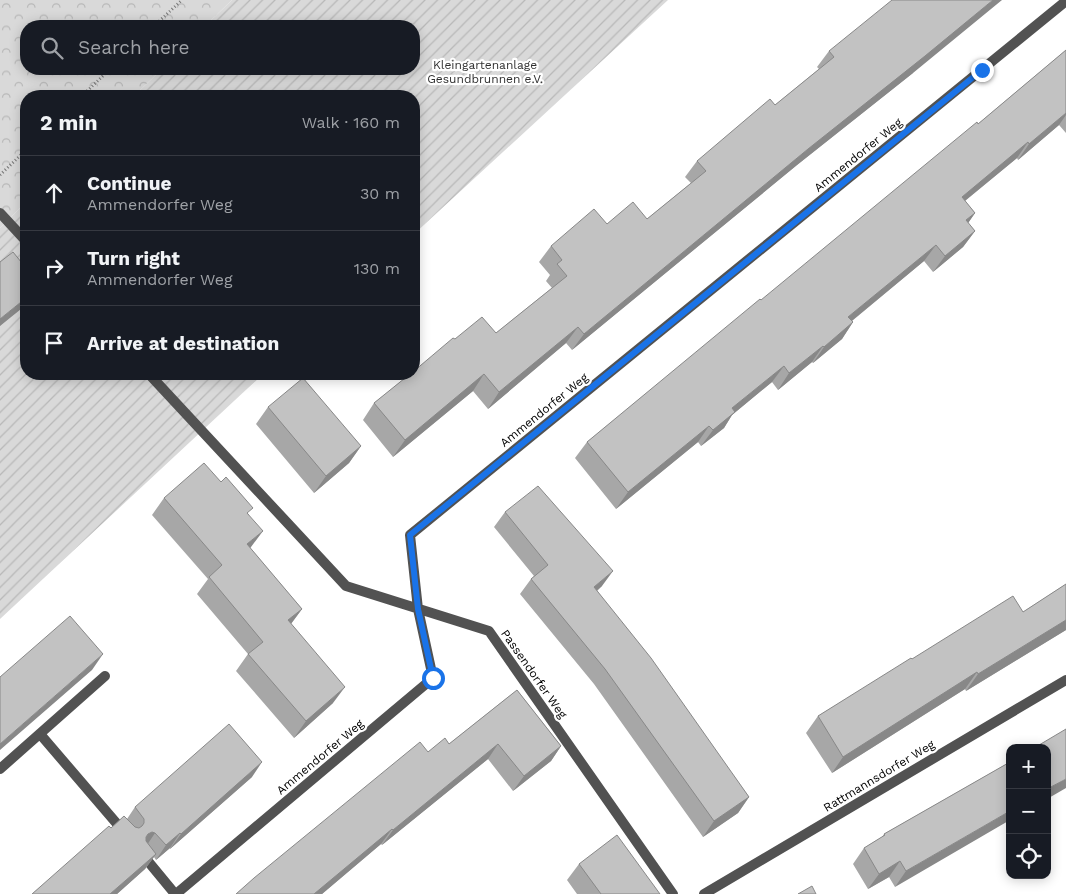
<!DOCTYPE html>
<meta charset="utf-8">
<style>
:root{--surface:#171b24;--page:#242831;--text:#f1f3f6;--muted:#9ea1a6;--line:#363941}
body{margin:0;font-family:"Work Sans",sans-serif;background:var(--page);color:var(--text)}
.controls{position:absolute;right:15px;bottom:15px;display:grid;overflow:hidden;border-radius:10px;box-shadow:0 2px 12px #0003}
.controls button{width:45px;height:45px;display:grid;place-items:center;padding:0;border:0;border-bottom:1px solid var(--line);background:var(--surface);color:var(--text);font:25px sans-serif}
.stop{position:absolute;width:15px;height:15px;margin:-11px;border:4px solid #1a73e8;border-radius:50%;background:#fff}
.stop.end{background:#1a73e8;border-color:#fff;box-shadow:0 1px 5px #0008}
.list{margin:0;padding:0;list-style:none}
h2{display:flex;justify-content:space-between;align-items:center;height:65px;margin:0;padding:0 20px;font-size:21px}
h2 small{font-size:16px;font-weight:400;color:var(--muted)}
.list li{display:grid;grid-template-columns:32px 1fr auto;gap:15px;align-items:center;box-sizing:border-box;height:75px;padding:0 20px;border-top:1px solid var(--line)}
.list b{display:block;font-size:19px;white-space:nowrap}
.list p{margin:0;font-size:16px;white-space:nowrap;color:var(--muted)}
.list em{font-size:16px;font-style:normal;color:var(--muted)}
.icon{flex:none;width:28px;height:28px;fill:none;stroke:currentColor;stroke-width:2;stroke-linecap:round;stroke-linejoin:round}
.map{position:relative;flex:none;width:1066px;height:894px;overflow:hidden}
.search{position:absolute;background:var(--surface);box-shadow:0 2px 12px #0003;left:20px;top:20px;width:400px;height:55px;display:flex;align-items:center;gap:12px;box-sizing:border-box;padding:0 18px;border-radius:20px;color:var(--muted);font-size:19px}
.panel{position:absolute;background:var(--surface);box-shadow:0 2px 12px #0003;left:20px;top:90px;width:400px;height:290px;border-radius:20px}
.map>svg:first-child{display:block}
.park{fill:url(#park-crowns)}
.garden{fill:url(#garden-furrows)}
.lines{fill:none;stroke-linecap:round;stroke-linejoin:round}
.path{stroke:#747474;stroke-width:3;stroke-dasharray:1 2.5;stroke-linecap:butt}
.minor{stroke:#525252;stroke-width:10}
.wall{fill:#a7a7a7}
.shaded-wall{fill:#888}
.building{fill:#c2c2c2;stroke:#888}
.route{stroke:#1a73e8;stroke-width:6}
.labels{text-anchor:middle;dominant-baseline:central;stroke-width:4.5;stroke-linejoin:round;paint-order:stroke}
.park-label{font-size:12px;fill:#303030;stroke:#fff}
.street-label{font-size:12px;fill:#000;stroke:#fff}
</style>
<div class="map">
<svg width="1066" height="894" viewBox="0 0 1066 894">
<defs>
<pattern id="park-crowns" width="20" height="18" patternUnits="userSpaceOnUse" patternTransform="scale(1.25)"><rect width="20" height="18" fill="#d9d9d9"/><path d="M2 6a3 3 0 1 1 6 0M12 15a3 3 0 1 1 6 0" fill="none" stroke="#b8b8b8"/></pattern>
<pattern id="garden-furrows" width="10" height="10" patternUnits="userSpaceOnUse" patternTransform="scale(1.25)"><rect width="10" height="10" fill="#d9d9d9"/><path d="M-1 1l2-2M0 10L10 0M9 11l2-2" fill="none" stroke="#b8b8b8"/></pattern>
</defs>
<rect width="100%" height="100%" fill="#fff"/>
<path class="park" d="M 0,0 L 232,0 L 205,26 L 26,26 L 26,69 L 162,69 L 134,96 L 26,96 L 26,202 L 0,228 Z"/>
<path class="garden" d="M 232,0 L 668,0 L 414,234 L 414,96 L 134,96 L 162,69 L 414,69 L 414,26 L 205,26 Z
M 26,202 L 26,374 L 263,374 L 0,619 L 0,228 Z"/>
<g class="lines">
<path class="path" d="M 154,26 L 182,0
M 82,96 L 110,69
M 0,175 L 26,150"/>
<path class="minor" d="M 0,213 L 26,241
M 149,374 L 346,586 L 489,631 L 673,894
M 40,734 L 124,832
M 0,769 L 105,676
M 142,854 L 175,894
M 176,894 L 433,678 L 418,609 L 410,535 L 1066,1
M 704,894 L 1066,680"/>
</g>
<path class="wall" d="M 1066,50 L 1066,133 L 1059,125 L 1018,160 L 1017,158 L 965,201 L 975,213 L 968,223 L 975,231 L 963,247 L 933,272 L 924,261 L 852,321 L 853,322 L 842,339 L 813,363 L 812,362 L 778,390 L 772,382 L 732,415 L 724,428 L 701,446 L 698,442 L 616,509 L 575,458 L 587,442 L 978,124 Z
M 829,51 L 913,73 L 797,165 L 572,350 L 566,343 L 488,409 L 473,391 L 393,457 L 363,420 L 374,403 L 455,339 L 496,333 L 552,288 L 546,281 L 550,275 L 539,262 L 551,246 L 607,224 L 647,219 L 691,183 L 685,177 L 697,161 L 775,105 L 819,69 L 817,67 Z
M 268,407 L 361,446 L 349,463 L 314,493 L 256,424 Z
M 164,498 L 249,514 L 251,547 L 250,548 L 302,609 L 291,624 L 333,703 L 294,738 L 236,671 L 248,654 L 197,594 L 208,579 L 152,515 Z
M 505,512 L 602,586 L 597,591 L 749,797 L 738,813 L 703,837 L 594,684 L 520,594 L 531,579 L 534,576 L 494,527 Z
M 1066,584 L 1066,630 L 966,691 L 965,689 L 832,773 L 806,733 L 818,716 L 912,659 L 1023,612 Z
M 517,690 L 561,746 L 551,761 L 513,791 L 488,759 L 382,845 L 381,844 L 322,894 L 236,894 L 428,752 L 449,744 Z
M 1010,762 L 895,887 L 889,877 L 868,889 L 853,864 L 864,848 L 882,837 L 884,834 Z
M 252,777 L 170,849 L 170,848 L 156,860 L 154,857 L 145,869 L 117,894 L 32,894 L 111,828 L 127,819 L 135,807 Z
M 579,864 L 660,894 L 577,894 L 567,880 Z"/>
<path class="shaded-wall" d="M 993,0 L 1002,0 L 913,73 L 797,165 L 572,350 L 584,334 L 808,149 Z
M 1066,113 L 1066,115 L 1059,125 L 1018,160 L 1029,144 Z
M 1028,142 L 1017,158 L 950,213 L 962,197 Z
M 975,213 L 964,229 L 966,220 Z
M 975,231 L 963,247 L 933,272 L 945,256 Z
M 936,245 L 924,261 L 837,333 L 848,317 Z
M 26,298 L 26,305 L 0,326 L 0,319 Z
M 853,322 L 842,339 L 813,363 L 824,347 Z
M 578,327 L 566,343 L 488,409 L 499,392 Z
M 823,346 L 812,362 L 778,390 L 789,373 Z
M 784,366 L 772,382 L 732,415 L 724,428 L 701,446 L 713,430 L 732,408 Z
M 484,374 L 473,391 L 393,457 L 405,440 Z
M 709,426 L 698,442 L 616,509 L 628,492 Z
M 361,446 L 349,463 L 314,493 L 326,476 Z
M 263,531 L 251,547 L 236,560 L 247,544 Z
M 613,571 L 602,586 L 583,602 L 594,587 Z
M 302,609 L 290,625 L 288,620 Z
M 1066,620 L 1066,630 L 966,691 L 978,674 Z
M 103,654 L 92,670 L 0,750 L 0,744 Z
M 977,672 L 965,689 L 832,773 L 843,757 Z
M 345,687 L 333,703 L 294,738 L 306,721 Z
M 498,744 L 488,759 L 382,845 L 393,830 Z
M 561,746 L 551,761 L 513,791 L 524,776 Z
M 262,762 L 252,777 L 170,849 L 181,834 Z
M 1066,779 L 1066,788 L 1047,799 L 1047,789 Z
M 749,797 L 738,813 L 703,837 L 714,821 Z
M 1010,811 L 1010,820 L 895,887 L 906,871 Z
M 392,829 L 381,844 L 322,894 L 314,894 Z
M 152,832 L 155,833 L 145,848 L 141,847 L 148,834 Z
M 180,833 L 170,848 L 156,860 L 166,845 Z
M 156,854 L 145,869 L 117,894 L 110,894 Z
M 900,861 L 889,877 L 868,889 L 879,874 Z"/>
<path class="building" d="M 892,0 L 993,0 L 925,56 L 808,149 L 584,334 L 578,327 L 499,392 L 484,374 L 405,440 L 374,403 L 410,374 L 414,374 L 414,371 L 453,338 L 455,339 L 482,317 L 496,333 L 567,276 L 557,264 L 562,260 L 551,246 L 594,209 L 607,224 L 633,202 L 647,219 L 706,171 L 697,161 L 770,99 L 775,105 L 834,57 L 829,51 Z
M 1066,50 L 1066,113 L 1029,144 L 1028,142 L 962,197 L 975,213 L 966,220 L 975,231 L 945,256 L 936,245 L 848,317 L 853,322 L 824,347 L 823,346 L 789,373 L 784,366 L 732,408 L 735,412 L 713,430 L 709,426 L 628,492 L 587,442 L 760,299 L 761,300 L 977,122 L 978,124 Z
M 13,252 L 26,268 L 26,298 L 0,319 L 0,262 Z
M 303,378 L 361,446 L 326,476 L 268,407 Z
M 204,463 L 221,482 L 226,477 L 253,508 L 247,513 L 263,531 L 247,544 L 302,609 L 288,620 L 345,687 L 306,721 L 248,654 L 263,642 L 209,577 L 222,565 L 164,498 Z
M 538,486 L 613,571 L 594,587 L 651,658 L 749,797 L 714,821 L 605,669 L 531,579 L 548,565 L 505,512 Z
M 1066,584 L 1066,620 L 978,674 L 977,672 L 843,757 L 818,716 L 911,658 L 912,659 L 1013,596 L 1023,612 Z
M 70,616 L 103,654 L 0,744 L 0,677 Z
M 517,690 L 561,746 L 524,776 L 498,744 L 393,830 L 392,829 L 314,894 L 236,894 L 254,878 L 420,742 L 428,752 L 445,738 L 449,744 Z
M 229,724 L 262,762 L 181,834 L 180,833 L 166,845 L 155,833 L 152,832 L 148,834 L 146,837 L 146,841 L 156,854 L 110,894 L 32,894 L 109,826 L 111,828 L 124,816 L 135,827 L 139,828 L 142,826 L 144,823 L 144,819 L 135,807 Z
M 1066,729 L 1066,779 L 1047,789 L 1047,748 L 1034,748 Z
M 1010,762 L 1010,811 L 906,871 L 900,861 L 879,874 L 864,848 L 885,835 L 884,834 Z
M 617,835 L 660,894 L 601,894 L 579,864 Z
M 812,886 L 816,894 L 798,894 Z"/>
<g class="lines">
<path class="route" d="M 433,678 L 418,609 L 410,535 L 982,70"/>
</g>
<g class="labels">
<g class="park-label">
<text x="485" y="65">Kleingartenanlage<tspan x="485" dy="14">Gesundbrunnen e.V.</tspan></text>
</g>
<g class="street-label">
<text transform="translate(858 155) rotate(-39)">Ammendorfer Weg</text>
<text transform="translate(544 410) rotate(-39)">Ammendorfer Weg</text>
<text transform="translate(534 674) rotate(55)">Passendorfer Weg</text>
<text transform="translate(320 757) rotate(-40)">Ammendorfer Weg</text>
<text transform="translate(879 776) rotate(-31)">Rattmannsdorfer Weg</text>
</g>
</g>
</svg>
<div class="controls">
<button>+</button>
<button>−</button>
<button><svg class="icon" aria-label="locate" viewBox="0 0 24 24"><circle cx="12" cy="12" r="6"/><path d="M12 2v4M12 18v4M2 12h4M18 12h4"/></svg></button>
</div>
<div class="stop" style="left:433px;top:678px"></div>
<div class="stop end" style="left:982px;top:70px"></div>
<div class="search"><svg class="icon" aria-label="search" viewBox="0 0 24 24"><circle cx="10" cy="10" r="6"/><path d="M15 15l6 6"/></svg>Search here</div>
<section class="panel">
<h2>2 min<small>Walk · 160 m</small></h2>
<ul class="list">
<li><svg class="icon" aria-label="ahead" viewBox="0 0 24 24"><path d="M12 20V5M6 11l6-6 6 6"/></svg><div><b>Continue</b><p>Ammendorfer Weg</p></div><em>30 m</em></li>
<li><svg class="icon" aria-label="right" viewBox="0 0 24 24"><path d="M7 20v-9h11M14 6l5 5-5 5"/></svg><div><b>Turn right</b><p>Ammendorfer Weg</p></div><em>130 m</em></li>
<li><svg class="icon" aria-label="arrive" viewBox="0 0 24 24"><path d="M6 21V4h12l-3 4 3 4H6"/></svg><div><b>Arrive at destination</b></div></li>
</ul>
</section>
</div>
